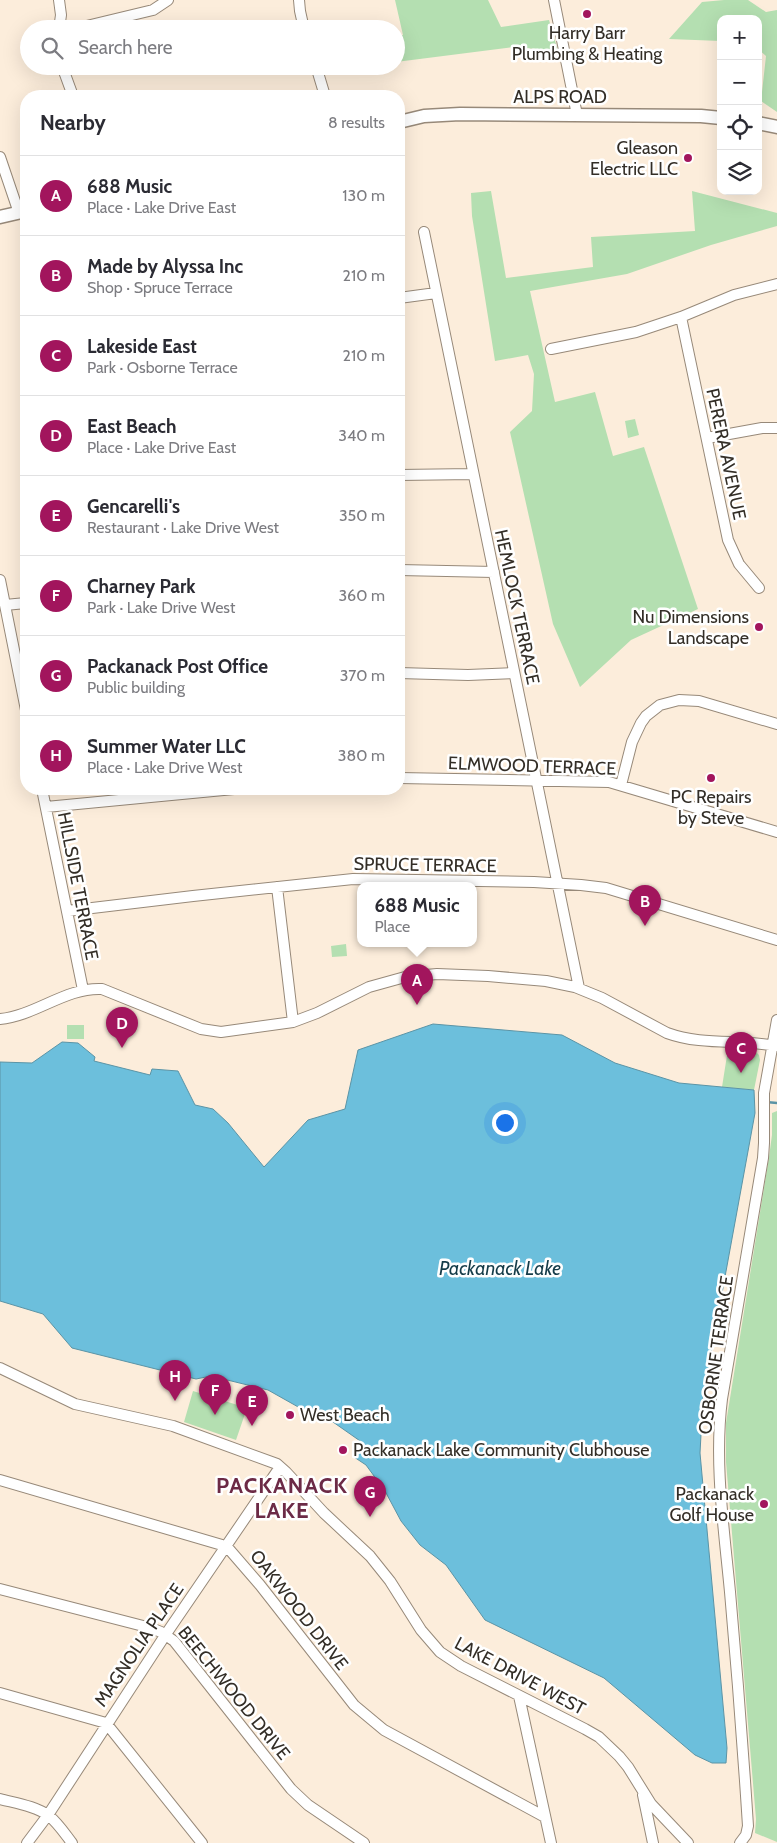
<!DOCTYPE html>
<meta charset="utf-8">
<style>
:root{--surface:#fff;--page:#f2f2f3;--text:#2b2b33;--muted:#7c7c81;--line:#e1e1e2;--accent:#a2155d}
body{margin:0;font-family:Cabin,sans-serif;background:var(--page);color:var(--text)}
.controls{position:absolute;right:15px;top:15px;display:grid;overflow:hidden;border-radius:10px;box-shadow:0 5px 20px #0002}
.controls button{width:45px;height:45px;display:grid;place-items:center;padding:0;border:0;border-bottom:1px solid var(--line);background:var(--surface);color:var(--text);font:25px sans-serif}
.you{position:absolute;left:504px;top:1122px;width:18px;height:18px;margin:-12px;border:4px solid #fff;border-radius:50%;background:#1a73e8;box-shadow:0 0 0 8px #1a73e833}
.badge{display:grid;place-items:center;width:32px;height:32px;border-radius:50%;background:var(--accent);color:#fff;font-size:16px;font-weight:700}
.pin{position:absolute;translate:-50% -41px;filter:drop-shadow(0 1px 2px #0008)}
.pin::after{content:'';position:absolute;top:26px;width:18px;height:15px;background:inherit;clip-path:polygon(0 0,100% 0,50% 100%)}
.popup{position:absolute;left:357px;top:882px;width:120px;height:65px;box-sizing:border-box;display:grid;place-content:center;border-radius:10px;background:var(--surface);filter:drop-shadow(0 1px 4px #0005);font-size:16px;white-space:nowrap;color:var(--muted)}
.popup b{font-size:19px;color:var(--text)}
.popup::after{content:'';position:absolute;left:50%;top:100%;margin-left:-10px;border:10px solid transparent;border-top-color:var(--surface)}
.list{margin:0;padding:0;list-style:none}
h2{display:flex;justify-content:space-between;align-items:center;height:65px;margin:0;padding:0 20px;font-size:21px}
h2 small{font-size:16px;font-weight:400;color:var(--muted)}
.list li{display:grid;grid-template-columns:32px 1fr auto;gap:15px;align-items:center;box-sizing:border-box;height:80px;padding:0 20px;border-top:1px solid var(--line)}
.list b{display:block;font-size:19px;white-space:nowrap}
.list p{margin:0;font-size:16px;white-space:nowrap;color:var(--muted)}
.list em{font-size:16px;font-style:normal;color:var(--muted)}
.icon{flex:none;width:28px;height:28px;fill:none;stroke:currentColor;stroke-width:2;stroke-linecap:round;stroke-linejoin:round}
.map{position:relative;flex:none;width:777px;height:1843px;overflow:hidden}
.search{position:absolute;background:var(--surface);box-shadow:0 5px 20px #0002;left:20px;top:20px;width:385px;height:55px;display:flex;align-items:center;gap:12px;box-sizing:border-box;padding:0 18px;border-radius:28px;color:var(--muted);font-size:19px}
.panel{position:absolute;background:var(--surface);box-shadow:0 5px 20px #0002;left:20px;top:90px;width:385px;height:705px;border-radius:20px}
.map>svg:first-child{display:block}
.green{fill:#b4dfb1}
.water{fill:#6cbfdc;stroke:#5b94a6}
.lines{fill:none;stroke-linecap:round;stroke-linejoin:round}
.stream{stroke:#5b94a6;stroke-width:2.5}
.minor-casing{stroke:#978979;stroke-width:12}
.major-casing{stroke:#978979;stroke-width:15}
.minor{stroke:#fff;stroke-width:10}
.major{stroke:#fff;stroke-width:12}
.poi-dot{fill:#a2155d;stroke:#fff;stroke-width:2}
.labels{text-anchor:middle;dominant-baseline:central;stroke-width:5;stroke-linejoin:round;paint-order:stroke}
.poi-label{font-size:18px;fill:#332e27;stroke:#fff;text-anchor:end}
.street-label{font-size:18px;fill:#332e27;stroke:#fff}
.water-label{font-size:19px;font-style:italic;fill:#153c49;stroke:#fff}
.district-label{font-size:22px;font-weight:bold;letter-spacing:1px;fill:#6c2a46;stroke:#fff}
</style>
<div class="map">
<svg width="777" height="1843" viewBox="0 0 777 1843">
<rect width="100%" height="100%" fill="#fceddb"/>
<path class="green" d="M 395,0 L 488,0 L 501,27 L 549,20 L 558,51 L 513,47 L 396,62 L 396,37 L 403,35 Z
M 724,0 L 748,0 L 766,12 L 777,10 L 777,112 L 761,101 L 766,56 L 758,49 L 758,19 L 721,19 L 721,41 L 669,39 L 702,2 Z
M 491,191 L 506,278 L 593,267 L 591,237 L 695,231 L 692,191 L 777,213 L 777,226 L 711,245 L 627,274 L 530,291 L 555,402 L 595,392 L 613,456 L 644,447 L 698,609 L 631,640 L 580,687 L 553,624 L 510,432 L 532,411 L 534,374 L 528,355 L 495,361 L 472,216 L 471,193 Z
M 635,419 L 639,435 L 628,438 L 625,421 Z
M 346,944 L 347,956 L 332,957 L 331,946 Z
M 67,1025 L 84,1025 L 84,1039 L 67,1039 Z
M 728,1049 L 755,1051 L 759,1055 L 760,1060 L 754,1090 L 722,1087 Z
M 777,1111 L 777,1842 L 755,1833 L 756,1819 L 726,1462 L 726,1423 L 769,1157 L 772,1135 L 772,1113 Z
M 193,1391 L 247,1408 L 236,1440 L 184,1422 Z"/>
<path class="water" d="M 433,1024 L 562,1035 L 615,1063 L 679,1083 L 754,1090 L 755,1113 L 703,1397 L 700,1453 L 727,1748 L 726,1763 L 712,1763 L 695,1755 L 604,1678 L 485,1620 L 446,1565 L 420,1545 L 401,1521 L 385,1491 L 366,1465 L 354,1457 L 363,1443 L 333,1422 L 300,1408 L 268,1390 L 211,1376 L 196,1379 L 72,1348 L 43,1314 L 0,1301 L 0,1062 L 32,1063 L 62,1042 L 78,1043 L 95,1057 L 94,1061 L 150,1075 L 152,1069 L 178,1071 L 195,1105 L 213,1109 L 228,1123 L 264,1167 L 308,1120 L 345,1109 L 358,1050 Z"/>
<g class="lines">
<path class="stream" d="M 766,1102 L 777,1103"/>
<g class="minor-casing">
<path id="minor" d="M 59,0 L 61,15 L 59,29
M 299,0 L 300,11 L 304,29
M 554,0 L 577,115
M 74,29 L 153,10 L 168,0
M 62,66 L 73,96
M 316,66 L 325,96
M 0,157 L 19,213
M 424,232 L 579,988
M 399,298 L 436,293
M 681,317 L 728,540 L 739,564 L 759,588
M 551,349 L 636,332 L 681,317 L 734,295 L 777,284
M 707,438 L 762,428 L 777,428
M 399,475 L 473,474
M 399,570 L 494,572
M 0,580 L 26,710
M 5,605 L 26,603
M 399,673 L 468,675 L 514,673
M 399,778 L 609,782 L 777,832
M 621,785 L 632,742 L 641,723 L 646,716 L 660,705 L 679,700 L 699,701 L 777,724
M 42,789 L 83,990
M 46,807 L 234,789
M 277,887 L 293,1022
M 67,911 L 193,896 L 353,879 L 534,882 L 581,885 L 606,888 L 777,940
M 0,1019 C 35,1016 66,987 102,989 L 201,1029 L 221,1032 L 293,1022 L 317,1013 L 369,987 L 405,977 L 437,974 L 488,976 L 546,981 L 575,987 L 602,998 L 667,1033 C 703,1046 740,1039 777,1046
M 0,1368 L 75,1404 L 173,1426 L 277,1464 L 286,1472 L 324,1513 L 370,1556 L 390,1581 L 421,1630 L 440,1652 L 461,1666 L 585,1729 L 599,1737 L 619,1756 L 628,1767 L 651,1804 L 688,1843
M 0,1480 L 222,1545 L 228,1548 L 260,1585 L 354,1705 L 384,1730 L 545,1817
M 0,1589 L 151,1628 L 161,1632 L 174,1641 L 291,1789 L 308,1805 L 364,1843
M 0,1693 L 106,1723 L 202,1843
M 519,1696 L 551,1843
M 643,1795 L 653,1843
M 0,1799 C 15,1803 36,1806 49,1816 C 58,1823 65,1834 72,1843
M 27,1843 L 48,1815 L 166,1634 L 280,1467
M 740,1843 L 746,1835 L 748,1826 C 743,1748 737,1670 730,1592 C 724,1528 714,1463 722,1399 L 763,1158 L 764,1143 L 764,1093 L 777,1020"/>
</g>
<g class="major-casing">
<path id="major" d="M 399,122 L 424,116 L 460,114 L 701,116 L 721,118
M 758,123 L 777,127
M 0,217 L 26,211"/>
</g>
<use href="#minor" class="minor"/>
<use href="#major" class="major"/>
</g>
<g class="poi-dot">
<circle cx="587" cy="14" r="5"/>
<circle cx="688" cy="158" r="5"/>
<circle cx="759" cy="627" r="5"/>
<circle cx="711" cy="778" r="5"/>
<circle cx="290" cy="1415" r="5"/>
<circle cx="343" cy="1450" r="5"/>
<circle cx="764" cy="1504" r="5"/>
</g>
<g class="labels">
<g class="poi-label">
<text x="587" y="33" text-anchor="middle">Harry Barr<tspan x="587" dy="21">Plumbing &amp; Heating</tspan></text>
<text x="678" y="148">Gleason<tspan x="678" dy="21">Electric LLC</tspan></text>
<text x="749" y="617">Nu Dimensions<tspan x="749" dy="21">Landscape</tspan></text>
<text x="711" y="797" text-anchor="middle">PC Repairs<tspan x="711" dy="21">by Steve</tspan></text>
<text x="300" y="1415" text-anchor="start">West Beach</text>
<text x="353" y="1450" text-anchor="start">Packanack Lake Community Clubhouse</text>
<text x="754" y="1494">Packanack<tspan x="754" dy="21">Golf House</tspan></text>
</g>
<g class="street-label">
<text x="560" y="97">ALPS ROAD</text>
<text transform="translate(726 454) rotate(78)">PERERA AVENUE</text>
<text transform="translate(517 607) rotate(78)">HEMLOCK TERRACE</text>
<text transform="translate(532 766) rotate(2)">ELMWOOD TERRACE</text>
<text transform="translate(425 865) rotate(1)">SPRUCE TERRACE</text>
<text transform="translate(78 886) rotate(79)">HILLSIDE TERRACE</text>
<text transform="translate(716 1355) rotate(-82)">OSBORNE TERRACE</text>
<text transform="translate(299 1610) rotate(52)">OAKWOOD DRIVE</text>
<text transform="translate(139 1645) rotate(-56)">MAGNOLIA PLACE</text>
<text transform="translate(520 1676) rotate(28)">LAKE DRIVE WEST</text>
<text transform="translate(234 1693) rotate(51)">BEECHWOOD DRIVE</text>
</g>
<g class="water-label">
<text x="500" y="1268">Packanack Lake</text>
</g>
<g class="district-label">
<text x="282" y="1485">PACKANACK<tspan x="282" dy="25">LAKE</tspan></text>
</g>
</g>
</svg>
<div class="controls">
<button>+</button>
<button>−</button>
<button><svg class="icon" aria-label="locate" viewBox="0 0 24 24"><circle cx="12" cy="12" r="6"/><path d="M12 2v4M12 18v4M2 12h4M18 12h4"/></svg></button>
<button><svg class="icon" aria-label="layers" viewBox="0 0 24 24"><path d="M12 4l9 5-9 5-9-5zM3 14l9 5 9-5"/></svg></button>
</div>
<div class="you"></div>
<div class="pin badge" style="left:417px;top:1005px">A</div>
<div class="popup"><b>688 Music</b>Place</div>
<div class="pin badge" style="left:645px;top:926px">B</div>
<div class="pin badge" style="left:741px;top:1073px">C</div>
<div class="pin badge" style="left:122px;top:1048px">D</div>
<div class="pin badge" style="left:252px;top:1426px">E</div>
<div class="pin badge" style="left:215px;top:1415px">F</div>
<div class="pin badge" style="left:370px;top:1517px">G</div>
<div class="pin badge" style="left:175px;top:1401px">H</div>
<div class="search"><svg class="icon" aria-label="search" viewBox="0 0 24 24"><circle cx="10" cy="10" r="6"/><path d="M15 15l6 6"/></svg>Search here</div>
<section class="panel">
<h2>Nearby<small>8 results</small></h2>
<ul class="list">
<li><span class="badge">A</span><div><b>688 Music</b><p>Place · Lake Drive East</p></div><em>130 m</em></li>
<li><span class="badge">B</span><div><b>Made by Alyssa Inc</b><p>Shop · Spruce Terrace</p></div><em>210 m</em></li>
<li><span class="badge">C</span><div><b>Lakeside East</b><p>Park · Osborne Terrace</p></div><em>210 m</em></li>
<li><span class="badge">D</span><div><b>East Beach</b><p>Place · Lake Drive East</p></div><em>340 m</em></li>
<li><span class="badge">E</span><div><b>Gencarelli's</b><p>Restaurant · Lake Drive West</p></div><em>350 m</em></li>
<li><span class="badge">F</span><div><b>Charney Park</b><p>Park · Lake Drive West</p></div><em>360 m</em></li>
<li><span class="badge">G</span><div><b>Packanack Post Office</b><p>Public building</p></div><em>370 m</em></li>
<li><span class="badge">H</span><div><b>Summer Water LLC</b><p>Place · Lake Drive West</p></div><em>380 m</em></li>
</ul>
</section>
</div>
